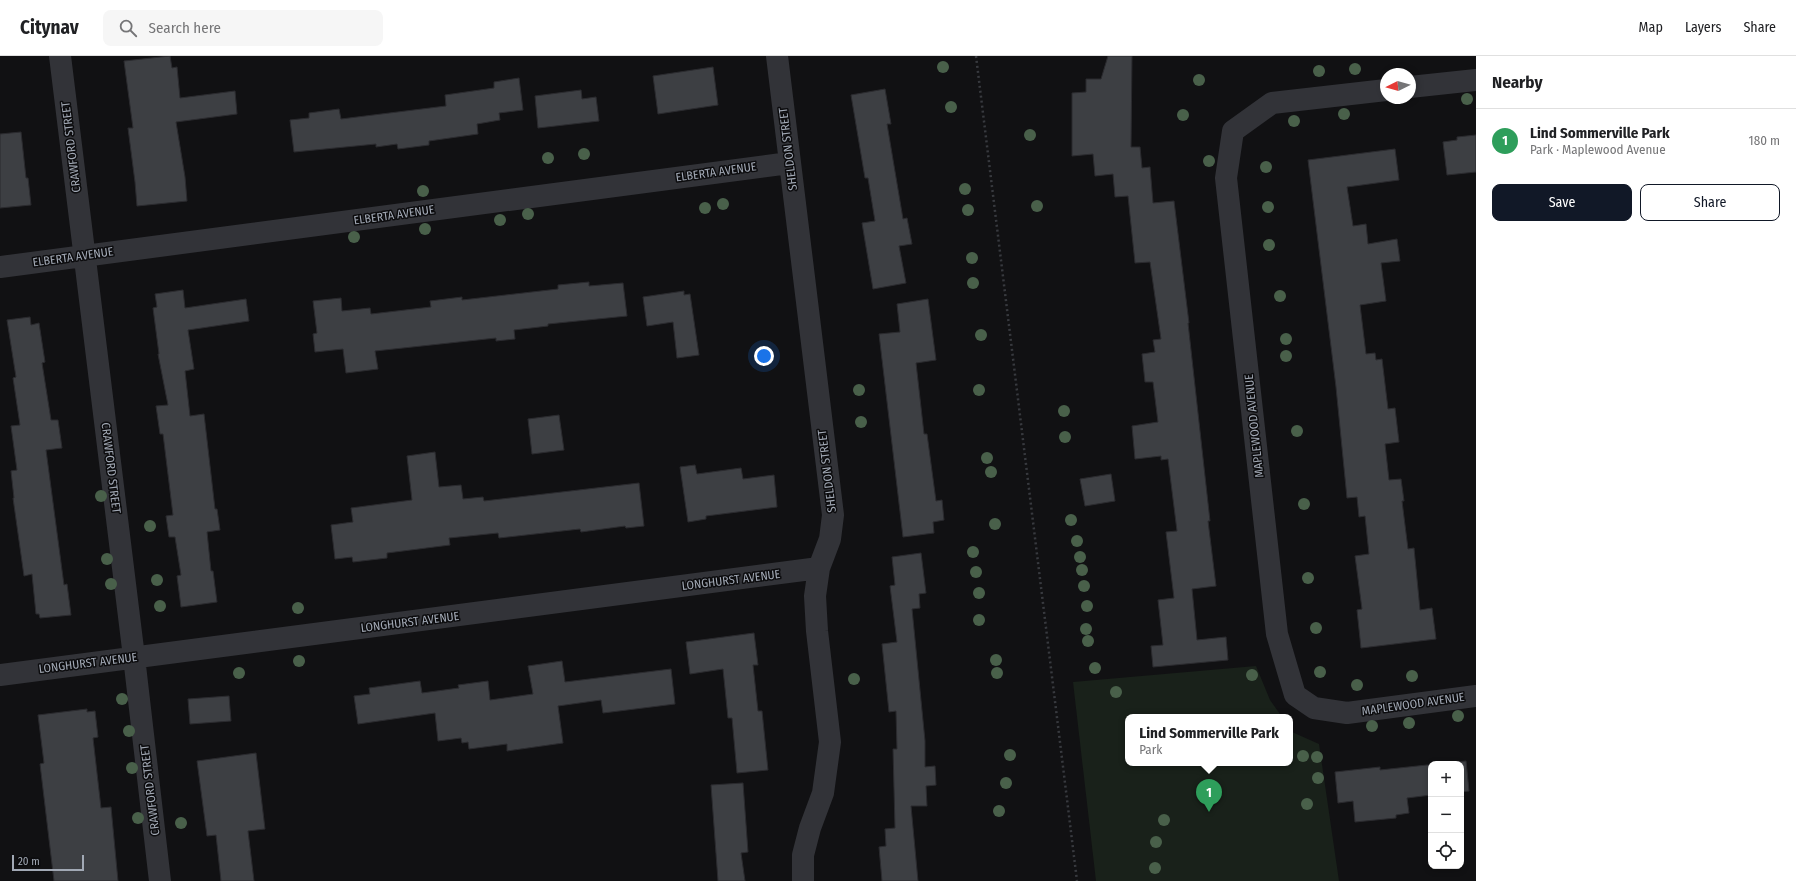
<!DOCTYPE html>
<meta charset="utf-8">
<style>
:root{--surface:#fff;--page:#f6f6f6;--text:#202124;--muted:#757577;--line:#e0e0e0;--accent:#111827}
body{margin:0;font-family:"Fira Sans Condensed",sans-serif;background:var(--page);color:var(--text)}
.controls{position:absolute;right:12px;bottom:12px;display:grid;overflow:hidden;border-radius:8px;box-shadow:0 2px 6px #0003}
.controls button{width:36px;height:36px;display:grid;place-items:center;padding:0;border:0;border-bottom:1px solid var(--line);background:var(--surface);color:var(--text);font:20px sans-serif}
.compass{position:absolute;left:1380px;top:12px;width:36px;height:36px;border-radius:50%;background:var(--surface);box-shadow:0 2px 6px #0003;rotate:265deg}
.scale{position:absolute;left:12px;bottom:10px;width:72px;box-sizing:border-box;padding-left:4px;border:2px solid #a2a9b5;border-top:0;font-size:11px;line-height:14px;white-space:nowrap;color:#a2a9b5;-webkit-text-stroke:3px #0c0c0e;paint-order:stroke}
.you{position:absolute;left:764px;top:300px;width:14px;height:14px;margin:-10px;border:3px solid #fff;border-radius:50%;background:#1a73e8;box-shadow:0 0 0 6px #1a73e833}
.badge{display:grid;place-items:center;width:26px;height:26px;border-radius:50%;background:var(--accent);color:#fff;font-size:13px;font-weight:700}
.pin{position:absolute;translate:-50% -33px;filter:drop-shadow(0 1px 2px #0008)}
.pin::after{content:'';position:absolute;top:21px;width:14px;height:12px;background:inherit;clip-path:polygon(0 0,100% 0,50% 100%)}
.popup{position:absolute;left:1125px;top:658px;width:168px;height:52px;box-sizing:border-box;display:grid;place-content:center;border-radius:8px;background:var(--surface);filter:drop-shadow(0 1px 3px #0005);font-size:13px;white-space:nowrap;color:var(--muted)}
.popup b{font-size:15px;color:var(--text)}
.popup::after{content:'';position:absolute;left:50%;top:100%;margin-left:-8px;border:8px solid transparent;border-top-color:var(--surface)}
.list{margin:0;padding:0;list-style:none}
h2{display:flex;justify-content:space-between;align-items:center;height:52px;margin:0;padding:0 16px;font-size:17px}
h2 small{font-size:13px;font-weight:400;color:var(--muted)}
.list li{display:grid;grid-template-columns:26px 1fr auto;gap:12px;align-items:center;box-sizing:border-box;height:64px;padding:0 16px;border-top:1px solid var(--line)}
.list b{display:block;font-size:15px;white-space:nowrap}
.list p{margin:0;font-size:13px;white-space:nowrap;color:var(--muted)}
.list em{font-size:13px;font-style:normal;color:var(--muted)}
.actions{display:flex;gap:8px;padding:12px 16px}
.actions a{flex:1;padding:9px 0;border:1px solid var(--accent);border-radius:8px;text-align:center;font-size:14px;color:var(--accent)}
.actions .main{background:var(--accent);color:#fff}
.icon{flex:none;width:22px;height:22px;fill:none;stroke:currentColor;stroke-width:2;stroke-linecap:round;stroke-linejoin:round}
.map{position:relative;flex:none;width:1476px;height:825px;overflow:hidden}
header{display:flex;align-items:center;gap:24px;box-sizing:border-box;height:56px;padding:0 20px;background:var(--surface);border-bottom:1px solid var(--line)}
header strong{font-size:19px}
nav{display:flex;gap:22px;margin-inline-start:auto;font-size:14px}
.search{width:280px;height:36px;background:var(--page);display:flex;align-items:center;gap:10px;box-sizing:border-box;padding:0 14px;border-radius:8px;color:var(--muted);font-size:15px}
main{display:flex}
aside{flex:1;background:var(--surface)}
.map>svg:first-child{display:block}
.green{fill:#19211a}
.building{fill:#3d3f43;stroke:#2b2b2f}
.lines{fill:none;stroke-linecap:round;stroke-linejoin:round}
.path{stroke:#383a3f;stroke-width:2.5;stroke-dasharray:2 3;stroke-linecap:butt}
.minor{stroke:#323338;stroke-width:22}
.tree{fill:#49604a}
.labels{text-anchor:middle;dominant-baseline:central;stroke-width:3;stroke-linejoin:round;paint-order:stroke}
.street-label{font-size:12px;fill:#a2a9b5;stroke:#0c0c0e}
</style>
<header>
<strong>Citynav</strong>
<div class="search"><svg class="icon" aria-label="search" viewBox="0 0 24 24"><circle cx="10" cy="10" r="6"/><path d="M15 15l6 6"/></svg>Search here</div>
<nav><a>Map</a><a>Layers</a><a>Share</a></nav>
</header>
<main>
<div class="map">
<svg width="1476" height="825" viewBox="0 0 1476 825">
<rect width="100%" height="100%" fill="#111113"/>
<path class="green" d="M 1256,610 L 1270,644 L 1282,661 L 1128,661 L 1128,707 L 1290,707 L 1290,673 L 1292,676 L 1319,688 L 1339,825 L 1096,825 L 1073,626 Z"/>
<path class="building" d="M 170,0 L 172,12 L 177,11 L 180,42 L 235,35 L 237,58 L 176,66 L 185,121 L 187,145 L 137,150 L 135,126 L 128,72 L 133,72 L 124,5 Z
M 1108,0 L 1132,0 L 1131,91 L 1140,91 L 1142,112 L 1150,111 L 1153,147 L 1174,145 L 1189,267 L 1188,267 L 1210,465 L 1208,465 L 1216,530 L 1192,533 L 1197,584 L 1226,581 L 1228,604 L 1153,611 L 1151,590 L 1163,589 L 1158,544 L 1174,542 L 1166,476 L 1177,475 L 1168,403 L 1161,404 L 1161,400 L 1135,403 L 1132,370 L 1158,366 L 1153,326 L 1145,326 L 1142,298 L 1155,296 L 1153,284 L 1161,283 L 1150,206 L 1135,207 L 1128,140 L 1115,141 L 1113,118 L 1095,120 L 1093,98 L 1072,100 L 1072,37 L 1086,36 L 1086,23 L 1101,23 Z
M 713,11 L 718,49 L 658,58 L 653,20 Z
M 519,22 L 523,54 L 499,57 L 500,64 L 477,68 L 478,78 L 429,85 L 429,89 L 398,93 L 397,88 L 376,91 L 376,88 L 294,96 L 290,64 L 309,62 L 309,57 L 339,53 L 341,63 L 446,50 L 445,39 L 494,32 L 494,26 Z
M 885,33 L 891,68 L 887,68 L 903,163 L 907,162 L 912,188 L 899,190 L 906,227 L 873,233 L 862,167 L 875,165 L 868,122 L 865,122 L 851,39 Z
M 581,34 L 582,43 L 596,41 L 599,65 L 538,72 L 535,40 Z
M 21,76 L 26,122 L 28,122 L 31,149 L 0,152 L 0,78 Z
M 1476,79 L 1476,116 L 1447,119 L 1443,86 L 1457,84 L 1457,81 Z
M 1395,93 L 1399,124 L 1347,131 L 1353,170 L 1366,168 L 1368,188 L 1397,183 L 1400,205 L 1381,207 L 1386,245 L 1360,249 L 1366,298 L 1375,297 L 1376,304 L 1382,303 L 1388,353 L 1395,352 L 1399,386 L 1385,388 L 1389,424 L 1401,423 L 1404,445 L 1402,445 L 1408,493 L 1414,492 L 1420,554 L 1432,552 L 1436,583 L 1361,592 L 1357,554 L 1362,553 L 1355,500 L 1369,498 L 1365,460 L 1359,461 L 1357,441 L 1347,442 L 1336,331 L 1308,104 Z
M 589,226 L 589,230 L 623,227 L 627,260 L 548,268 L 548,270 L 514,274 L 515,283 L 496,285 L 496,282 L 375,295 L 378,313 L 346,317 L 343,293 L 315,296 L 313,278 L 317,277 L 313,245 L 341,242 L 342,255 L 370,252 L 371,258 L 431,251 L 430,245 L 462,241 L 462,244 L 558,233 L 558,229 Z
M 183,234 L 185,252 L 246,243 L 249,265 L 188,274 L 194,313 L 185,315 L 190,360 L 204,358 L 215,453 L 217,453 L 220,474 L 207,476 L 211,515 L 213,515 L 217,546 L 181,551 L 177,520 L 181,519 L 175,481 L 169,481 L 166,460 L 173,459 L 163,378 L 160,378 L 156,350 L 168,349 L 158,298 L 159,298 L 153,252 L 157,251 L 155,238 Z
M 684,235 L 684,239 L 690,238 L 699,299 L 677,302 L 673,266 L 647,270 L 643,241 Z
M 928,243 L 936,304 L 916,307 L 924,378 L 927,378 L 936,445 L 942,444 L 944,464 L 933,466 L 934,477 L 903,481 L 879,278 L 900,276 L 897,248 Z
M 30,261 L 31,269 L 39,267 L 45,306 L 42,307 L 51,364 L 58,364 L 62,392 L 46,394 L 64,529 L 67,528 L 71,559 L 40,562 L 39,558 L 36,558 L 32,518 L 24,520 L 13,442 L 14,442 L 11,415 L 17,414 L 11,370 L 20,369 L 13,322 L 16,321 L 7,264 Z
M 559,359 L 564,394 L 532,398 L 528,363 Z
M 435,396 L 439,431 L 461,429 L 463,443 L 483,441 L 484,445 L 639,427 L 644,470 L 626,472 L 625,470 L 581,476 L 580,473 L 499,482 L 498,477 L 449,482 L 450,489 L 387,497 L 387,502 L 353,506 L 352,501 L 335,503 L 331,469 L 353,466 L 351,452 L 412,444 L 407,400 Z
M 695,409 L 697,418 L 741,412 L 743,423 L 774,419 L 777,451 L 706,460 L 706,463 L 688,466 L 680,411 Z
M 1111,418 L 1115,445 L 1085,450 L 1080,423 Z
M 921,497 L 926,537 L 919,538 L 920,552 L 912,553 L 925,685 L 925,711 L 935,710 L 936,729 L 926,730 L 927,750 L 911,750 L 918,825 L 882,825 L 879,791 L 886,790 L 885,773 L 895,772 L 893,693 L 897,693 L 896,655 L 889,656 L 882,588 L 897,586 L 890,530 L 895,529 L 892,501 Z
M 754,577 L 758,609 L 753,609 L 758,655 L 762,655 L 768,714 L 737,717 L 732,662 L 728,662 L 723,613 L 690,618 L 686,586 Z
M 562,605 L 565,626 L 671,613 L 675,648 L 603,657 L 601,644 L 558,650 L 563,687 L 507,695 L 507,688 L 469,693 L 468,686 L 462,687 L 461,682 L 438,685 L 435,657 L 358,668 L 354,640 L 370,638 L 369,632 L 420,625 L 422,637 L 459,632 L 458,629 L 488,625 L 490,644 L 533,638 L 528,610 Z
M 229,640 L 231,665 L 190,668 L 188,643 Z
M 87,653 L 87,656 L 95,655 L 98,681 L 93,682 L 101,752 L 111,751 L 118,825 L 54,825 L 40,708 L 44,707 L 38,659 Z
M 256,697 L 265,773 L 248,775 L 254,825 L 221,825 L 216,779 L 207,780 L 197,705 Z
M 1466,705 L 1469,735 L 1461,736 L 1461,708 L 1436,708 Z
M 1427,709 L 1431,709 L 1431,739 L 1407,742 L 1409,757 L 1396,759 L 1396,762 L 1355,766 L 1353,745 L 1338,747 L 1335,716 L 1380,711 L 1380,714 Z
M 743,727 L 748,796 L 741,797 L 745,825 L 718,825 L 711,729 Z"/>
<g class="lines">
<path class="path" d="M 976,0 L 1077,825"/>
<path class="minor" d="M 60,0 L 134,601 L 160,825
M 777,0 L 833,459 L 830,483 L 819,512 L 815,540 L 817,575 L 830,686 L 823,737 L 810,772 L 803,799 L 803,825
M 1410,31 L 1476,24
M 1386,34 L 1272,47 L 1233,75 L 1226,122 L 1277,578 L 1295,639 L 1314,652 L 1347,657 L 1476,640
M 0,211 L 789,107
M 0,619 L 819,512"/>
</g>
<g class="tree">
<circle cx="943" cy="11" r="6"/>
<circle cx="1355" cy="13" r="6"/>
<circle cx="1319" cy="15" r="6"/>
<circle cx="1199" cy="24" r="6"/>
<circle cx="1467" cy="43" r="6"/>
<circle cx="951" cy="51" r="6"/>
<circle cx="1344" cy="58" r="6"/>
<circle cx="1183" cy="59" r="6"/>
<circle cx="1294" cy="65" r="6"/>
<circle cx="1030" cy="79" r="6"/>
<circle cx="584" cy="98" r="6"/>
<circle cx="548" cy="102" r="6"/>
<circle cx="1209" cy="105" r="6"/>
<circle cx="1266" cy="111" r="6"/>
<circle cx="965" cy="133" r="6"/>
<circle cx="423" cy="135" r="6"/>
<circle cx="723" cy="148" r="6"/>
<circle cx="1037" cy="150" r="6"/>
<circle cx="1268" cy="151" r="6"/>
<circle cx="705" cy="152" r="6"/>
<circle cx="968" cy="154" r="6"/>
<circle cx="528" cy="158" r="6"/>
<circle cx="500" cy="164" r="6"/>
<circle cx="425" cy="173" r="6"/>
<circle cx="354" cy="181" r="6"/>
<circle cx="1269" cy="189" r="6"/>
<circle cx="972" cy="202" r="6"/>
<circle cx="973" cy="227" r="6"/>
<circle cx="1280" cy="240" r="6"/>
<circle cx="981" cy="279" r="6"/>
<circle cx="1286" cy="283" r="6"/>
<circle cx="1286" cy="300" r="6"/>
<circle cx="859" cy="334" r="6"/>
<circle cx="979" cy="334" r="6"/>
<circle cx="1064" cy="355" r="6"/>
<circle cx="861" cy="366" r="6"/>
<circle cx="1297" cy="375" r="6"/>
<circle cx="1065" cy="381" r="6"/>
<circle cx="987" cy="402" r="6"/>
<circle cx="991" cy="416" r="6"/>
<circle cx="101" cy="440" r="6"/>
<circle cx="1304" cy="448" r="6"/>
<circle cx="1071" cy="464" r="6"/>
<circle cx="995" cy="468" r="6"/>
<circle cx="150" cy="470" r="6"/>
<circle cx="1077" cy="485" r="6"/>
<circle cx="973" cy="496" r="6"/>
<circle cx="1080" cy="501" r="6"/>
<circle cx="107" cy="503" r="6"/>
<circle cx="1082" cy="514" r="6"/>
<circle cx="976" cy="516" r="6"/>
<circle cx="1308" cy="522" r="6"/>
<circle cx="157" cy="524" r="6"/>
<circle cx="111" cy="528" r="6"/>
<circle cx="1084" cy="530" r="6"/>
<circle cx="979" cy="537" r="6"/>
<circle cx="160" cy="550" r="6"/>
<circle cx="1087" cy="550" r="6"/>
<circle cx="298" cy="552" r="6"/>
<circle cx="979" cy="564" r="6"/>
<circle cx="1316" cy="572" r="6"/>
<circle cx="1086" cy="573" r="6"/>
<circle cx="1088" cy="585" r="6"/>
<circle cx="996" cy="604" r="6"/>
<circle cx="299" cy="605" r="6"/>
<circle cx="1095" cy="612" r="6"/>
<circle cx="1320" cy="616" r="6"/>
<circle cx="239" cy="617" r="6"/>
<circle cx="997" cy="617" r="6"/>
<circle cx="1252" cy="619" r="6"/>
<circle cx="1412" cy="620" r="6"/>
<circle cx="854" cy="623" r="6"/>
<circle cx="1357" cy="629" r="6"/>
<circle cx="1116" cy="636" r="6"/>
<circle cx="122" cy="643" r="6"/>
<circle cx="1458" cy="660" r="6"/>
<circle cx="1409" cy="667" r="6"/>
<circle cx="1372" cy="670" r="6"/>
<circle cx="129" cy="675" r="6"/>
<circle cx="1010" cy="699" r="6"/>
<circle cx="1303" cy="700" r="6"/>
<circle cx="1317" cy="701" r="6"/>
<circle cx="132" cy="712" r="6"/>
<circle cx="1318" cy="722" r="6"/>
<circle cx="1006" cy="727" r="6"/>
<circle cx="1307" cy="748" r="6"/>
<circle cx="999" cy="755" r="6"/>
<circle cx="138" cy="762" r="6"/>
<circle cx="1164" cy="764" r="6"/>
<circle cx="181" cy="767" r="6"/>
<circle cx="1156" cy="786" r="6"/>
<circle cx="1155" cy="812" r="6"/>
</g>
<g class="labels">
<g class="street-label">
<text transform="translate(71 91) rotate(-97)">CRAWFORD STREET</text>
<text transform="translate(788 93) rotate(-97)">SHELDON STREET</text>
<text transform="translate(716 116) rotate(-8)">ELBERTA AVENUE</text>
<text transform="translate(394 159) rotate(-8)">ELBERTA AVENUE</text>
<text transform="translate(73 201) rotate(-8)">ELBERTA AVENUE</text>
<text transform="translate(1254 370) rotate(-96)">MAPLEWOOD AVENUE</text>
<text transform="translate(111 412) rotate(83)">CRAWFORD STREET</text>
<text transform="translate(827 415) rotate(-97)">SHELDON STREET</text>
<text transform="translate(731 524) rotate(-7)">LONGHURST AVENUE</text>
<text transform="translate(410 566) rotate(-7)">LONGHURST AVENUE</text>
<text transform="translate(88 607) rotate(-7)">LONGHURST AVENUE</text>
<text transform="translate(1413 648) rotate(-8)">MAPLEWOOD AVENUE</text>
<text transform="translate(150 734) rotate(-97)">CRAWFORD STREET</text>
</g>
</g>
</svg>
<div class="controls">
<button>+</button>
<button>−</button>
<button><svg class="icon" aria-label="locate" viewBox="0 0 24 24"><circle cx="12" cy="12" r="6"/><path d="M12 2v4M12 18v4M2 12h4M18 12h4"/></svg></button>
</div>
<svg class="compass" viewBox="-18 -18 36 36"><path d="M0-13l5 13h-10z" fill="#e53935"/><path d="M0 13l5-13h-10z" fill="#757577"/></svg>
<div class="scale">20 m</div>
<div class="you"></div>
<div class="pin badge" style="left:1209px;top:756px;background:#2e9e5b">1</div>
<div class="popup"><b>Lind Sommerville Park</b>Park</div>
</div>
<aside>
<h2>Nearby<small></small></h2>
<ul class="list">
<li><span class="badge" style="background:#2e9e5b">1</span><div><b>Lind Sommerville Park</b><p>Park · Maplewood Avenue</p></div><em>180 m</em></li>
</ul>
<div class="actions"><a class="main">Save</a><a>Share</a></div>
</aside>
</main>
